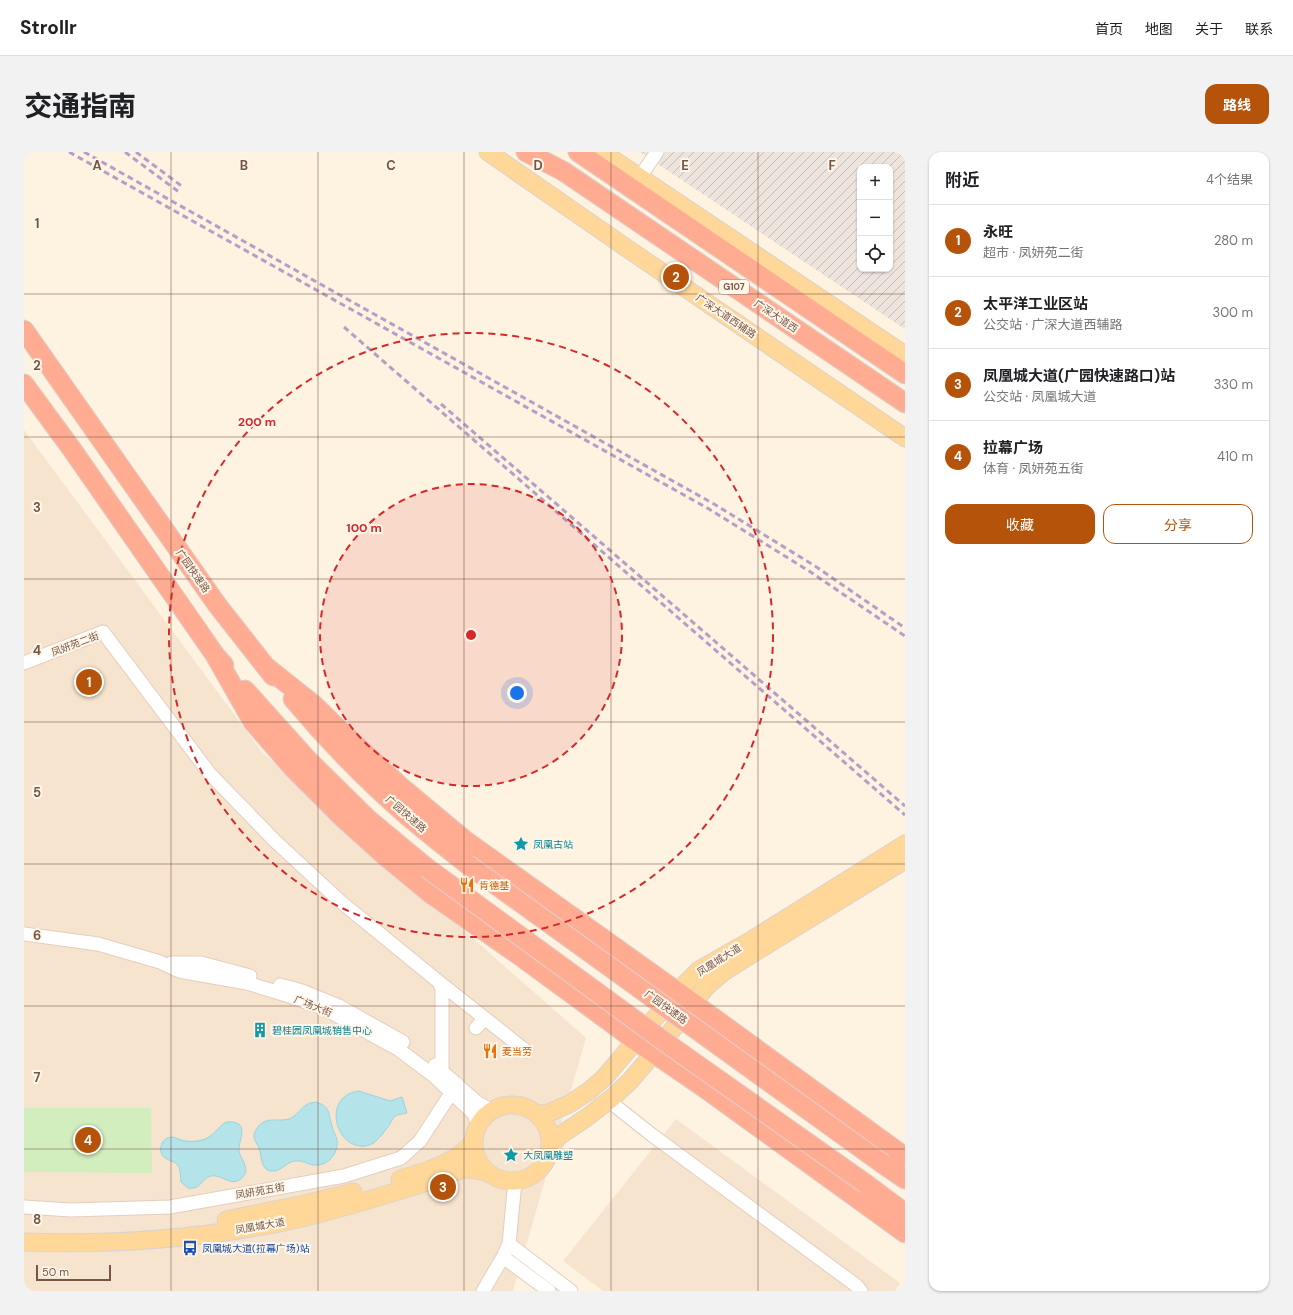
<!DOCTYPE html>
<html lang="zh">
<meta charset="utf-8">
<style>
:root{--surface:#fff;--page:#f2f2f2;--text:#202124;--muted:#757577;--line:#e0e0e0;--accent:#b45309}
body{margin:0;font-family:"DM Sans","Noto Sans SC",sans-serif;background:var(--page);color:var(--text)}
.controls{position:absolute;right:12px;top:12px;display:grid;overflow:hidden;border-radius:8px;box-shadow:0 1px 3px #0004}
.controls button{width:36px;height:36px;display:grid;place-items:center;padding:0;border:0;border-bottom:1px solid var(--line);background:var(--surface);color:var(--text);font:20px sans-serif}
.scale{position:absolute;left:12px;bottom:10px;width:75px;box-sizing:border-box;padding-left:4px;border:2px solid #785645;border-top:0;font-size:11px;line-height:14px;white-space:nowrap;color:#785645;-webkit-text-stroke:3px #fff6ea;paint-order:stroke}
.you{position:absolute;left:493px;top:541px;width:14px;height:14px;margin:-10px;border:3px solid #fff;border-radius:50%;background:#1a73e8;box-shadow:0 0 0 6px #1a73e833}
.badge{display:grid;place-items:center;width:26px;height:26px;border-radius:50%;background:var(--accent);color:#fff;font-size:13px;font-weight:700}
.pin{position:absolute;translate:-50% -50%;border:2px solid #fff;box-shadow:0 1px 4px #0006}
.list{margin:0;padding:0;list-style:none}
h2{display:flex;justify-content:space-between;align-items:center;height:52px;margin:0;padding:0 16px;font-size:17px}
h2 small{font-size:13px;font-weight:400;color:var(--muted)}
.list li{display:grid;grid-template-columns:26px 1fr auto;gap:12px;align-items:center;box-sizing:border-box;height:72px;padding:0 16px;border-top:1px solid var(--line)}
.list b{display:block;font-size:15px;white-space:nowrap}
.list p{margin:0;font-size:13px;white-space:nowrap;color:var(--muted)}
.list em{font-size:13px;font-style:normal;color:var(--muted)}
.actions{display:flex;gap:8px;padding:12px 16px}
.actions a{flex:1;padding:9px 0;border:1px solid var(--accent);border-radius:12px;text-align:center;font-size:14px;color:var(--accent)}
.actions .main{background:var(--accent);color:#fff}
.icon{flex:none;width:22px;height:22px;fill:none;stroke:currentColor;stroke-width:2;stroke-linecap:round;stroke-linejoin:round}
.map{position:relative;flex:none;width:881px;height:1139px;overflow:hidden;border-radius:12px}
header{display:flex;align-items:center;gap:24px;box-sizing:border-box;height:56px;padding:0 20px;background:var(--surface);border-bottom:1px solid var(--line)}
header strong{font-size:19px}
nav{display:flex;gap:22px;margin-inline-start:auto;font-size:14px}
.intro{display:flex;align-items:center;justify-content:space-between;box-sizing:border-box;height:96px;padding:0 24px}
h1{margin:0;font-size:28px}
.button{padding:10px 18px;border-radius:12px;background:var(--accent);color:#fff;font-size:14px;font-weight:700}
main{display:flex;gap:24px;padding:0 24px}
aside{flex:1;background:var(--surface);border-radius:12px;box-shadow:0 1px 3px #0004}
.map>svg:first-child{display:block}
.residential{fill:#f7e4cf}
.industrial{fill:url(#industrial-furrows);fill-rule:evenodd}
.green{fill:#d2edbe}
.water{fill:#b4e3ea;stroke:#99d4dd}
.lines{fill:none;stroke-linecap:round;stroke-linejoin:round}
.minor-casing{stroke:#e4cebc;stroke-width:15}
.major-casing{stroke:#dcd3cf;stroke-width:19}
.highway-casing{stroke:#dcd3cf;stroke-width:21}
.minor{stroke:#fff;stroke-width:13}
.major{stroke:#ffd798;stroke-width:17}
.highway{stroke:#ffac92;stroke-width:19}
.rail{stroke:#b59fc9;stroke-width:3;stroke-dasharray:6 4;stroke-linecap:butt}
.highway-bridge-casing{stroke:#dcd3cf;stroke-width:21;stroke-linecap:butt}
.highway-bridge{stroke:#ffac92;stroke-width:19}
.grid{fill:none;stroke:#785645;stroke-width:1;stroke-opacity:0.55}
.ring{fill:none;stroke:#d62828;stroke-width:2;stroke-dasharray:7 5}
.labels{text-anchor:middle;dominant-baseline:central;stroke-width:4;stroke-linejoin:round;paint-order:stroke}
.shield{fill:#fff6ea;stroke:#a08676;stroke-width:1}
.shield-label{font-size:9px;font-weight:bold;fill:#785645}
.street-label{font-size:10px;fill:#785645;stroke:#fff6ea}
.culture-label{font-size:10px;fill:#0d838f;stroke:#fff6ea;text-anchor:start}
.food-label{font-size:10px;fill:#c56008;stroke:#fff6ea;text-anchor:start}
.transit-label{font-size:10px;fill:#164399;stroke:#fff6ea;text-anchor:start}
.grid-label{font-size:13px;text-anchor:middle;font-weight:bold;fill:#785645;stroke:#fff6ea;stroke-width:4;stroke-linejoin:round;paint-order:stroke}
.centre{fill:#d62828;stroke:#fff6ea;stroke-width:2}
.ring-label{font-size:12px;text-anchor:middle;font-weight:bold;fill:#d62828;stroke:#fff6ea;stroke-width:4;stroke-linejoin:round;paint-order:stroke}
</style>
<header>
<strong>Strollr</strong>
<nav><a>首页</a><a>地图</a><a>关于</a><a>联系</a></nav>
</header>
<div class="intro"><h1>交通指南</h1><a class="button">路线</a></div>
<main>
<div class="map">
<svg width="881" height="1139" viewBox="0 0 881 1139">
<defs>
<pattern id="industrial-furrows" width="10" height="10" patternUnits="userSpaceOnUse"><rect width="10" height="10" fill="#ede4dd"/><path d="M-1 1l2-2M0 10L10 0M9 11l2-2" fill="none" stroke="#c5bcb5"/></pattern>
</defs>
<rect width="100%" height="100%" fill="#fef2e1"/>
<path class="residential" d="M 0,278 L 238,600 L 562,886 L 489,1139 L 0,1139 Z
M 652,967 L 876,1131 L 871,1139 L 579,1139 L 539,1109 Z"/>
<path class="industrial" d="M 616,0 L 881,0 L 881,177 ZM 836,15 L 866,15 L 866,117 L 836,117 Z"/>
<path class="green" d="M 0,956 L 127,956 L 128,1021 L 0,1020 Z"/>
<path class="water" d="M 335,939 L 366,949 L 378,945 L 383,961 C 380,962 374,962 371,964 C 369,966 367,969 366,972 C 358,982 351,996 336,994 C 309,991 300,943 335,939 Z
M 292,950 C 307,955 304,961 308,974 C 309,979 312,983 313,988 C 315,1002 303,1015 289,1013 C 283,1012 278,1008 272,1009 C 263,1009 259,1018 250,1019 C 238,1020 238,1009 236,1000 C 234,990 225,986 234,975 C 242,964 254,970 265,967 C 277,962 277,951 292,950 Z
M 202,970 C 228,968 214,988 215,999 C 217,1008 228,1018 217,1027 C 206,1035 198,1022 187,1024 C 176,1027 178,1038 164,1036 L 157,1030 C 156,1025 157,1020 155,1015 C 151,1008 142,1009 138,1003 C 134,995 139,985 148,985 C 151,985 154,987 157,988 C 165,990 173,990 181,987 C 190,983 194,975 202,970 Z"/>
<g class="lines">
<g class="minor-casing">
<path id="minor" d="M 611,32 L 633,0
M 0,511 L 79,480 L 186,622 L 251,689 L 317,750 L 415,830 L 418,837 L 418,919
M 0,782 L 74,792 L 136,810 L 155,819 L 223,831 L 262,843 L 301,857 L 374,897 L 410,924 L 450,962 L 454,974
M 147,811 L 177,811 L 226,824
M 415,830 L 502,899
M 256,833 L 278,839 L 315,854 L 379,890
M 452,876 L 461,866
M 411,913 L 454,951 L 467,958
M 585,949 L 628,983 L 833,1134 L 837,1139
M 0,1055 L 47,1058 L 146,1055 L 320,1024 L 377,1006 L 396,989 L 433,932
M 485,1092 L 547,1139
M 479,1105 L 525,1139
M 459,1139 L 479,1105 L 485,1092 L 491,1029"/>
</g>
<g class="major-casing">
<path id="major" d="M 464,0 L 604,97 L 881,286
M 578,0 L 881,203
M450 991a38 38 0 1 1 76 0a38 38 0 1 1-76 0Z
M 513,962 L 525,961 L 545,952 L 565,939 L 580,926 L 653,840 L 675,818 L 726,789 L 881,692
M 526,996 L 534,985 L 544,978 L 562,966 L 588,946 L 606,929 L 630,901 L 682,835 L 698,821 L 733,799 L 881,708
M 376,1027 C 400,1020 433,1011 449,990
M 202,1068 L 285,1051 L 329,1040
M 0,1090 C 86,1093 171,1087 256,1071 C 290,1064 324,1054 358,1044 C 376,1038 395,1033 413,1027 C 422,1024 434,1017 444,1017 C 451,1017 458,1019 465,1021"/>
</g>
<g class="highway-casing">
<path id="highway" d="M 502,0 L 539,19 L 881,251
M 554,0 L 881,222
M 0,178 L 194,454 L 249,524
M 0,232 L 47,296 L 191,503 L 200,513
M 191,503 L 229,570 L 269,616 L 321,668 L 361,704 L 407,742 L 499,806 L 612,889 L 682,937 L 881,1081
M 241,514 L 290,553 L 328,590 L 376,634 L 442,689 L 669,851 L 881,1005
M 221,538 L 285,609 L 344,667 L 403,716
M 269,547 C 305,590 344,630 386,666 C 405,682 424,697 443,712
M 859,1012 L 881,1027
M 842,1032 L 881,1061"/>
</g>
<use href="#minor" class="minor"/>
<use href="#major" class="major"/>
<use href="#highway" class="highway"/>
<path class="rail" d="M 45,0 L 685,357 L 785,419 L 881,484
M 60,0 L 690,352 L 791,414 L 881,476
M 101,0 L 155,40
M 112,0 L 159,35
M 320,175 L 881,663
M 417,252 L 881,654"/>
<g class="highway-bridge-casing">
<path id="highway-bridge" d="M 443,712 L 859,1012
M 403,716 L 641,890 L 842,1032"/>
</g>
<use href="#highway-bridge" class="highway-bridge"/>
</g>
<path class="grid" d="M 147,0 L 147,1139M 294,0 L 294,1139M 440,0 L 440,1139M 587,0 L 587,1139M 734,0 L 734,1139M 0,142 L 881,142M 0,285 L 881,285M 0,427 L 881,427M 0,570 L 881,570M 0,712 L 881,712M 0,854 L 881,854M 0,997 L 881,997"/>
<circle cx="447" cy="483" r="151" fill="#d62828" fill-opacity=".12"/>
<g class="ring">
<circle cx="447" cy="483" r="151"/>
<circle cx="447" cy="483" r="302"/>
</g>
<defs>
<g id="sight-bare" transform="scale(1.2)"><path d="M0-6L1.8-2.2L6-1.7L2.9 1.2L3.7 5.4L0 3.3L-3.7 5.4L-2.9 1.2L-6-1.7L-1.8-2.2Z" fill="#0f9aa8" stroke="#fff6ea" stroke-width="2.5" paint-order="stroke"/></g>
<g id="restaurant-bare" transform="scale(1.2)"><path d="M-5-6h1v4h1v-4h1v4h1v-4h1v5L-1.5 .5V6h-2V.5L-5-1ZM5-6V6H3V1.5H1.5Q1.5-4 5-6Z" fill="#e8710a" stroke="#fff6ea" stroke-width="2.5" paint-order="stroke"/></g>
<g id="building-bare" transform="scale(1.2)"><path d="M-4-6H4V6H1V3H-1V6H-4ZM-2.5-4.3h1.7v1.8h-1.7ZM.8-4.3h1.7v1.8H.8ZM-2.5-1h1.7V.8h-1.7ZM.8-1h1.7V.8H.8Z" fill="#0f9aa8" stroke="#fff6ea" stroke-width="2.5" paint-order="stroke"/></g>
<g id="bus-bare" transform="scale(1.2)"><path d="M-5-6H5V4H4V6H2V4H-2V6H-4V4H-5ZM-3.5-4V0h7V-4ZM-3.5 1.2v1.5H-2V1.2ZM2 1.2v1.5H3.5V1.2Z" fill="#1a4fb4" stroke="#fff6ea" stroke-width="2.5" paint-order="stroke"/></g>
</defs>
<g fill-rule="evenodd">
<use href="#sight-bare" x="497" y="692"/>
<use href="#restaurant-bare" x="443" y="733"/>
<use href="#building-bare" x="236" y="878"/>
<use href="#restaurant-bare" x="466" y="899"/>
<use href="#sight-bare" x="487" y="1003"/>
<use href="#bus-bare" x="166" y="1096"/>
</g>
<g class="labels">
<rect class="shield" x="695" y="128" width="30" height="14" rx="3"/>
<g class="shield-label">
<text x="710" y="135">G107</text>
</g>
<g class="street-label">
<text transform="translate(702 164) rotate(34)">广深大道西辅路</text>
<text transform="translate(752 164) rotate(34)">广深大道西</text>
<text transform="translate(169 419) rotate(55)">广园快速路</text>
<text transform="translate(51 492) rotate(-21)">凤妍苑二街</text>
<text transform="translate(382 662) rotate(41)">广园快速路</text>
<text transform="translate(695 808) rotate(-32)">凤凰城大道</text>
<text transform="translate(289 854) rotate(22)">广场大街</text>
<text transform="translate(642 855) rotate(36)">广园快速路</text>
<text transform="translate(236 1039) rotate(-10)">凤妍苑五街</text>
<text transform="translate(236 1074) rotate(-10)">凤凰城大道</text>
</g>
<g class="culture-label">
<text x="509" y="692">凤凰古站</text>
<text x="248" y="878">碧桂园凤凰城销售中心</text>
<text x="499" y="1003">大凤凰雕塑</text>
</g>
<g class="food-label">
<text x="455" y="733">肯德基</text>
<text x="478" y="899">麦当劳</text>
</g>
<g class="transit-label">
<text x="178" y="1096">凤凰城大道(拉幕广场)站</text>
</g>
</g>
<g class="grid-label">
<text x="73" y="18">A</text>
<text x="220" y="18">B</text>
<text x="367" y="18">C</text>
<text x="514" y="18">D</text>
<text x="661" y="18">E</text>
<text x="808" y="18">F</text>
<text x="13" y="76">1</text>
<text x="13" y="218">2</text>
<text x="13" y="360">3</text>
<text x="13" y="503">4</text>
<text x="13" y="645">5</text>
<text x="13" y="788">6</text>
<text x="13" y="930">7</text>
<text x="13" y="1072">8</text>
</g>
<circle cx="447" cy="483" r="6" class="centre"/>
<g class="ring-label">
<text x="233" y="274">200 m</text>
<text x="340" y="380">100 m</text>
</g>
</svg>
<div class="controls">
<button>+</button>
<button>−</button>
<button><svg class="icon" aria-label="locate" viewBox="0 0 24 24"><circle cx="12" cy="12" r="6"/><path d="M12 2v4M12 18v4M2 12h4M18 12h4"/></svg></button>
</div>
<div class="scale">50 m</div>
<div class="you"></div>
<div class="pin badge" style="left:65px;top:530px">1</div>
<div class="pin badge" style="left:652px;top:125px">2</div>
<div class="pin badge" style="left:419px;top:1035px">3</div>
<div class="pin badge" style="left:64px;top:988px">4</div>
</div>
<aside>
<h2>附近<small>4个结果</small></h2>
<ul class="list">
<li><span class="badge">1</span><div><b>永旺</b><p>超市 · 凤妍苑二街</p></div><em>280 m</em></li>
<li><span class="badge">2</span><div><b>太平洋工业区站</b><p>公交站 · 广深大道西辅路</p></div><em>300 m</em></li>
<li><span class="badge">3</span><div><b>凤凰城大道(广园快速路口)站</b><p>公交站 · 凤凰城大道</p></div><em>330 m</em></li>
<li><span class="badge">4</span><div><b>拉幕广场</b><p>体育 · 凤妍苑五街</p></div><em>410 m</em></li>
</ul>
<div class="actions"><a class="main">收藏</a><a>分享</a></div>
</aside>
</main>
